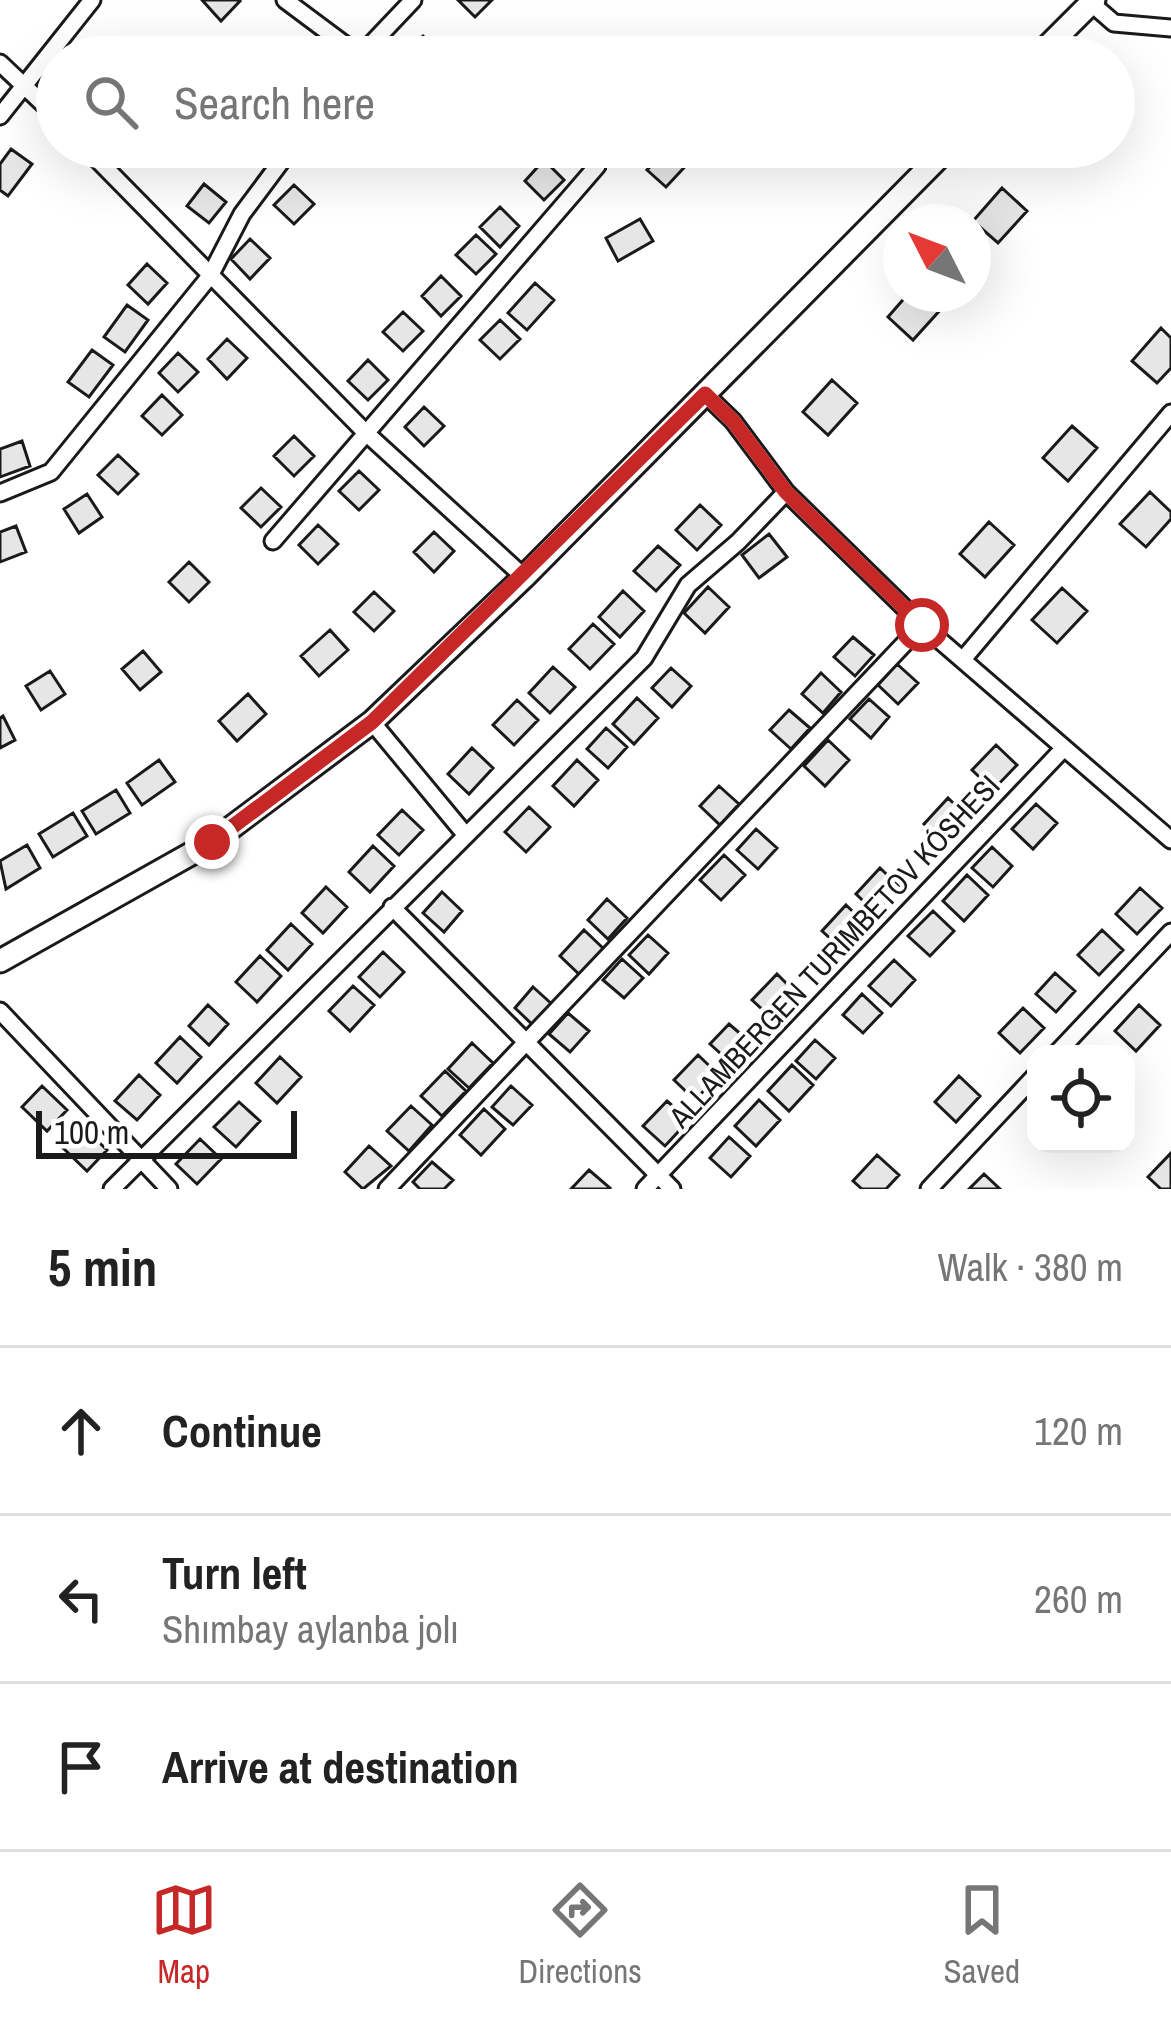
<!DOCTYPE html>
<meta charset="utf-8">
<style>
:root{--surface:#fff;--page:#f6f6f6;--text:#222;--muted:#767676;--line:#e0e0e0;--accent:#c62828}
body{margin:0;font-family:"Archivo Narrow",sans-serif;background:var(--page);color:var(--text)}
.controls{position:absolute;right:36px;bottom:36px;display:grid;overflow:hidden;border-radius:24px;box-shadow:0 12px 48px #0002}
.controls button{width:108px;height:108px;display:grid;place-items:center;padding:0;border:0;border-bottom:3px solid var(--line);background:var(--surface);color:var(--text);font:60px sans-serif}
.compass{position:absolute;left:883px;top:204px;width:108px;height:108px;border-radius:50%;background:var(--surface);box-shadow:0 12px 48px #0002;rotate:312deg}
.scale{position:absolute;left:36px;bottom:30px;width:261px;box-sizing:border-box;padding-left:12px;border:6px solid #1a1a1a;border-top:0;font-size:33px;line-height:42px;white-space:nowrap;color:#1a1a1a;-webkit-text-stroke:9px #fff;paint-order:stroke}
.stop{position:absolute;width:36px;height:36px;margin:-27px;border:9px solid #c62828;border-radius:50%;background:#fff}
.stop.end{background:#c62828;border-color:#fff;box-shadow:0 3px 12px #0008}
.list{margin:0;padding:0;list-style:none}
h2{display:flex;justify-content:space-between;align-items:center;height:156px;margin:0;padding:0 48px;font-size:51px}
h2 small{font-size:39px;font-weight:400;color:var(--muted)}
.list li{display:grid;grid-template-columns:78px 1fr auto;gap:36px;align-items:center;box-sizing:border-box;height:168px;padding:0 48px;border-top:3px solid var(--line)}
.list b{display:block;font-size:45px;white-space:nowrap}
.list p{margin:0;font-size:39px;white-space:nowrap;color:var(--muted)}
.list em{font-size:39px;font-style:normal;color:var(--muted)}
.icon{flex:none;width:66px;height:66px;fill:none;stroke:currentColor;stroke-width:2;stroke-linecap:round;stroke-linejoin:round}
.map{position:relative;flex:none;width:1171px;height:1189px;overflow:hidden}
.search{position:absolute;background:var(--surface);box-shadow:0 12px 48px #0002;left:36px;right:36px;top:36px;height:132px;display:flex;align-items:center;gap:30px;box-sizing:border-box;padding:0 42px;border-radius:66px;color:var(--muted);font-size:45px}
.sheet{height:660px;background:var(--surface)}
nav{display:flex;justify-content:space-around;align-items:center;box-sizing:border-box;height:168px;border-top:3px solid var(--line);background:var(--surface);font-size:33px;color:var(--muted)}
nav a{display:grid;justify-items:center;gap:6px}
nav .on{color:var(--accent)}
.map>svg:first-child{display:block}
.building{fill:#e6e6e6;stroke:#1a1a1a;stroke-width:3}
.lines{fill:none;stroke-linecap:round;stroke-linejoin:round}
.minor-casing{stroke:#1a1a1a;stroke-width:21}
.secondary-casing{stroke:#1a1a1a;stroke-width:27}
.minor{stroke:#fff;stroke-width:15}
.secondary{stroke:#fff;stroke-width:21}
.route{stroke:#c62828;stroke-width:15}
.labels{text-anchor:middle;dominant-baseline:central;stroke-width:9;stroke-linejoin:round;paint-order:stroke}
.street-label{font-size:30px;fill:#1a1a1a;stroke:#fff}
</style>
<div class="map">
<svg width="1171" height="1189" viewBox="0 0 1171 1189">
<rect width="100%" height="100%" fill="#fff"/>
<path class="building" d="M 202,0 L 239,0 L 240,1 L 221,21 Z
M 458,0 L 492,0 L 475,17 Z
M 423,36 L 443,55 L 404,57 L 403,56 Z
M 668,147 L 681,147 L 693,158 L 666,187 L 647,170 Z
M 11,149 L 32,164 L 8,196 L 0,190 L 0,164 Z
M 544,160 L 564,180 L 544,200 L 525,181 Z
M 204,184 L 226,202 L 209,223 L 187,206 Z
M 294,185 L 314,204 L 294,224 L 274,205 Z
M 1002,188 L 1027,211 L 998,243 L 973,221 Z
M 500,207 L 519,226 L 500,247 L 480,227 Z
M 640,219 L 653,241 L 618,261 L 606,238 Z
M 476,235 L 496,254 L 476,274 L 456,255 Z
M 250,239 L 270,258 L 250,279 L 231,259 Z
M 147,264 L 167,283 L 148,304 L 128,285 Z
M 441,276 L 461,296 L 441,316 L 422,296 Z
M 535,283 L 554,300 L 527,330 L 508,313 Z
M 908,294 L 927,294 L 942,308 L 913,340 L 888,317 Z
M 127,305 L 148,320 L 125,352 L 104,337 Z
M 403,312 L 423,331 L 403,351 L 383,332 Z
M 500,320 L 520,339 L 500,359 L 480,340 Z
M 1161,328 L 1171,338 L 1171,368 L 1157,383 L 1132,361 Z
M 227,339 L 247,358 L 227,379 L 208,359 Z
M 92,350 L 113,365 L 89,397 L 68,382 Z
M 178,353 L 198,372 L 178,392 L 159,373 Z
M 368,360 L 388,380 L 368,400 L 348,381 Z
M 832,380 L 857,403 L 828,435 L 803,412 Z
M 162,395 L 182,415 L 162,435 L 142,416 Z
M 424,407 L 444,426 L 424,446 L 405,427 Z
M 1072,426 L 1097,448 L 1068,481 L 1043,458 Z
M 294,436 L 314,456 L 294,476 L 274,456 Z
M 22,441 L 30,466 L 0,477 L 0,449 Z
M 118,455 L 138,474 L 118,494 L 98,475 Z
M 359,471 L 379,490 L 359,510 L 339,491 Z
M 261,488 L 281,507 L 261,527 L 241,508 Z
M 1150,492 L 1171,512 L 1171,519 L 1146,547 L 1120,524 Z
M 87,494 L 102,517 L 79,533 L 64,509 Z
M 700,505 L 721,525 L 697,550 L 676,530 Z
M 989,522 L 1014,545 L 985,577 L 960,554 Z
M 318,525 L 338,544 L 318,564 L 299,545 Z
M 16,526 L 26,552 L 0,562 L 0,532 Z
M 434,532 L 454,551 L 434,572 L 414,552 Z
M 769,534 L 787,557 L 759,578 L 742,555 Z
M 658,546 L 680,565 L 656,591 L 634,571 Z
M 189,562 L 209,582 L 189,602 L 169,582 Z
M 708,587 L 729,607 L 705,633 L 684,613 Z
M 1062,588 L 1087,611 L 1057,643 L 1032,620 Z
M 623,591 L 644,611 L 620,637 L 599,617 Z
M 374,592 L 394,611 L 374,631 L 354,612 Z
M 593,624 L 614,644 L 590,669 L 569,649 Z
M 330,630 L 348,650 L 319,676 L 301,656 Z
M 853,637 L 874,655 L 855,676 L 834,657 Z
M 143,651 L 161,672 L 140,690 L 122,669 Z
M 897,664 L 918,683 L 898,704 L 878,685 Z
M 553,667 L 575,687 L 550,713 L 529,693 Z
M 671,668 L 691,686 L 672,707 L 652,688 Z
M 50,671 L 65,694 L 41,710 L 26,686 Z
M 821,673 L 841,692 L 823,713 L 802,694 Z
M 248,694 L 266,714 L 237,741 L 219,721 Z
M 637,698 L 658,718 L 634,744 L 613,724 Z
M 869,699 L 889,717 L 871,738 L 850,719 Z
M 517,700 L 538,720 L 514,745 L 493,725 Z
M 789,710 L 810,728 L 791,749 L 770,730 Z
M 3,716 L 15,740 L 0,748 L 0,718 Z
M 606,728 L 627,747 L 608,768 L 587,749 Z
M 828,740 L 849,760 L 825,786 L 804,766 Z
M 996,745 L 1017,765 L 993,790 L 972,770 Z
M 472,748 L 493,768 L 469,794 L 448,774 Z
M 159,760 L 175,782 L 142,805 L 127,783 Z
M 577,760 L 598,780 L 574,806 L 553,786 Z
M 719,786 L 739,804 L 720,825 L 700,806 Z
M 116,790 L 130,813 L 96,834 L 82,811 Z
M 948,798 L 969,818 L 944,844 L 924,824 Z
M 1036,804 L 1057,823 L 1033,849 L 1012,829 Z
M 529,807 L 550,827 L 526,852 L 505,832 Z
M 402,810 L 423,830 L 399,855 L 378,835 Z
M 73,813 L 87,836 L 53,857 L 39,834 Z
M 756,829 L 777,848 L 758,869 L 737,850 Z
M 27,845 L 40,868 L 6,889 L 0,861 Z
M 373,846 L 394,866 L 370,892 L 349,872 Z
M 992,847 L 1012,866 L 993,887 L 972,868 Z
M 724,855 L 745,875 L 721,900 L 700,880 Z
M 880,868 L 901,888 L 877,914 L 856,894 Z
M 967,875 L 988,895 L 964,921 L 943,901 Z
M 326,887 L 347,907 L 323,933 L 302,913 Z
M 1140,888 L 1162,908 L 1137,934 L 1116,914 Z
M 442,892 L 462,911 L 444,932 L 423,913 Z
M 607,899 L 627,918 L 608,939 L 588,920 Z
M 846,905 L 867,925 L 843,950 L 822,931 Z
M 933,911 L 954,931 L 930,956 L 908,936 Z
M 291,924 L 312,944 L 288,970 L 267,950 Z
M 584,930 L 605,950 L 581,976 L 560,956 Z
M 1102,930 L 1123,950 L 1099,975 L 1078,955 Z
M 648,935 L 668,953 L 649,974 L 629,955 Z
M 383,952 L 404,972 L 380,997 L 359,977 Z
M 260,956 L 281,976 L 257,1002 L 236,982 Z
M 622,959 L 643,978 L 624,998 L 603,980 Z
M 894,960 L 915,980 L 891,1006 L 869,986 Z
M 1055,973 L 1075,991 L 1056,1012 L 1036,994 Z
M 777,974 L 798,995 L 774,1020 L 752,1000 Z
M 353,986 L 374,1005 L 350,1031 L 329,1011 Z
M 533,987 L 554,1006 L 535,1027 L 515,1008 Z
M 862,994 L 882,1013 L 863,1033 L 843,1015 Z
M 208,1005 L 228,1024 L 209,1045 L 189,1026 Z
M 1139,1005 L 1160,1025 L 1136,1051 L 1115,1031 Z
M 1023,1008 L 1044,1028 L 1020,1053 L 999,1033 Z
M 568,1013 L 589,1031 L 570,1052 L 549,1034 Z
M 729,1024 L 750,1042 L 731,1063 L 710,1044 Z
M 180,1037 L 201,1057 L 177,1083 L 156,1063 Z
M 815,1040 L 835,1058 L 816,1079 L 796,1061 Z
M 472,1043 L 493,1063 L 469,1088 L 448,1069 Z
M 698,1055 L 719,1075 L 695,1100 L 674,1080 Z
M 280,1057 L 301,1077 L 277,1103 L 256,1083 Z
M 792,1065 L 813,1085 L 789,1111 L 768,1091 Z
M 445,1071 L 466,1091 L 442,1116 L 421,1096 Z
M 139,1075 L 160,1095 L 137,1120 L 115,1101 Z
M 959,1076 L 980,1096 L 956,1122 L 935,1102 Z
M 42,1086 L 67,1110 L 47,1131 L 22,1107 Z
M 511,1086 L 532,1105 L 513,1125 L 492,1107 Z
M 759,1100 L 780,1120 L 756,1146 L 735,1126 Z
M 667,1101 L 689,1120 L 665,1146 L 643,1126 Z
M 239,1102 L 260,1121 L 236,1147 L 214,1127 Z
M 411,1106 L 432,1125 L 409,1151 L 387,1131 Z
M 484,1109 L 505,1129 L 481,1155 L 460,1135 Z
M 82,1126 L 107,1150 L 87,1171 L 62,1147 Z
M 729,1137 L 750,1156 L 731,1177 L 710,1158 Z
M 200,1139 L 221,1159 L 197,1184 L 176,1164 Z
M 369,1146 L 391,1166 L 363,1189 L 345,1172 Z
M 1171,1153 L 1171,1189 L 1161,1189 L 1148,1177 Z
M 877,1155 L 899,1175 L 886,1189 L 862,1189 L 853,1181 Z
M 432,1162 L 453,1180 L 444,1189 L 420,1189 L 413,1182 Z
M 589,1170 L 610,1188 L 609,1189 L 571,1189 Z
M 984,1174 L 1000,1189 L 969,1189 Z"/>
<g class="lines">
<g class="minor-casing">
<path id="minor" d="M 285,0 L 360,56
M 1091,3 L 1114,23 L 1171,28
M 359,57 L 413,0
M 0,63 L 57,117
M 0,116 L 92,0
M 85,147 L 365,432 L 524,577
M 705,394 L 733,421 L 786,492 L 922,625 L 1171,840
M 0,493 L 51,472 L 210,276 L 242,214 L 292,147
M 273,541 L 597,166
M 965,657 L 1171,413
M 372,722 L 464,833
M 392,907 L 672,1189
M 0,1011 L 169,1189
M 1056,1054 L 1171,932
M 112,1189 L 644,658 L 688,585 L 738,542 L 786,492
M 387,1189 L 922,625
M 645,1189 L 1063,749
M 929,1189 L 1036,1075"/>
</g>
<g class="secondary-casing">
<path id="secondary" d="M 1037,57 L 1094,0
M 0,961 L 212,842 L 372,722 L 524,577 L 949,147"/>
</g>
<use href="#minor" class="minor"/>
<use href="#secondary" class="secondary"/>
</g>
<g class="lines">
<path class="route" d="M 212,842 L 372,722 L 705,394 L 733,421 L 786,492 L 922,625"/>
</g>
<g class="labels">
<g class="street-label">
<text transform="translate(834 951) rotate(-47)">ALLAMBERGEN TURIMBETOV KÓSHESI</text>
</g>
</g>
</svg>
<div class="controls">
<button><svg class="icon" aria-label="locate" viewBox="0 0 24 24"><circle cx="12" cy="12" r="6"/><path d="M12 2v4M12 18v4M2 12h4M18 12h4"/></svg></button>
</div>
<svg class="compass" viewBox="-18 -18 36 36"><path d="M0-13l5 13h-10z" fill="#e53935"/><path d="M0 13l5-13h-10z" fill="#767676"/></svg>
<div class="scale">100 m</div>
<div class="stop" style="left:922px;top:625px"></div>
<div class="stop end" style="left:212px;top:842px"></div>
<div class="search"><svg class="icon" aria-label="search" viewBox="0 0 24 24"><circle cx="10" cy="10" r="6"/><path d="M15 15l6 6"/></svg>Search here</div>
</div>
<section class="sheet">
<h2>5 min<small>Walk · 380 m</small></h2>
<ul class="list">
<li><svg class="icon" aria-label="ahead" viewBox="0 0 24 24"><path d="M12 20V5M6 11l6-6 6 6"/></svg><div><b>Continue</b></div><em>120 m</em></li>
<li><svg class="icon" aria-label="left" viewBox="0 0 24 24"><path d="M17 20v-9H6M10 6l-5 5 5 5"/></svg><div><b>Turn left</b><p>Shımbay aylanba jolı</p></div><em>260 m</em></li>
<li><svg class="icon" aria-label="arrive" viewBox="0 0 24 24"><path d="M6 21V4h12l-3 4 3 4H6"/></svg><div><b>Arrive at destination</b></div></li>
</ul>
</section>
<nav>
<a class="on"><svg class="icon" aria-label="map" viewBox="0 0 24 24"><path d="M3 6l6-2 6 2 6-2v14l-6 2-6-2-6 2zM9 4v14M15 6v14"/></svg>Map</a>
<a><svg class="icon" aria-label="directions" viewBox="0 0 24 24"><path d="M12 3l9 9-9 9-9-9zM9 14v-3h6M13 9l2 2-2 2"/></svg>Directions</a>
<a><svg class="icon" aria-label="saved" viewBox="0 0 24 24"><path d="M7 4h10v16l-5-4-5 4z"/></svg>Saved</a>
</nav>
